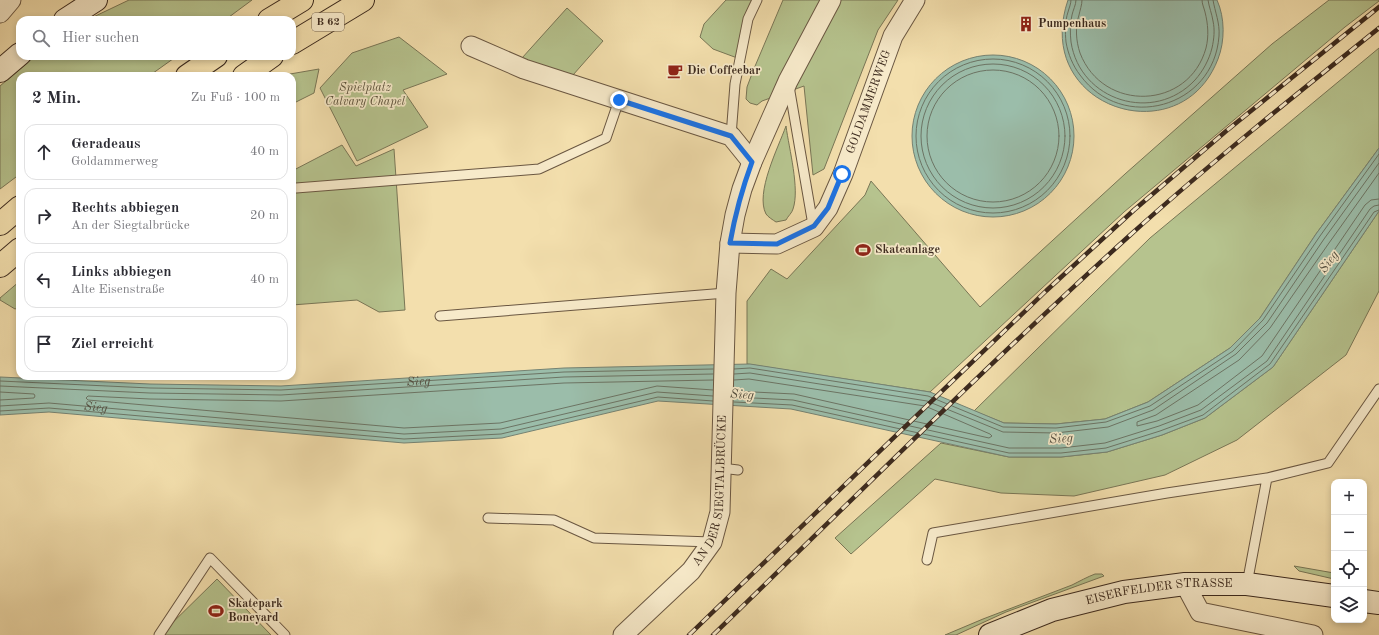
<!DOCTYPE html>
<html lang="de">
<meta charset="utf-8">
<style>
:root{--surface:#fff;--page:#f7f7f7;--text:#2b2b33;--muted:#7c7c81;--line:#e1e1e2}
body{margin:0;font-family:"Old Standard TT",serif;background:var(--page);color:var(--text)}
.controls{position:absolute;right:12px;bottom:12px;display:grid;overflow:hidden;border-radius:8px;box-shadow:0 2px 6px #0003}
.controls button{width:36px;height:36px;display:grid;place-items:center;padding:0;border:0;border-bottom:1px solid var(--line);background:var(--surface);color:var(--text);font:20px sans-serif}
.stop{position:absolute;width:12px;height:12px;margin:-9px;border:3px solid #1a73e8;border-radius:50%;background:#fff}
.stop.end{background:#1a73e8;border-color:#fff;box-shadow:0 1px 4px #0008}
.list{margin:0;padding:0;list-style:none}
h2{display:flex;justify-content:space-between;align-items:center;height:52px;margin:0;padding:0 16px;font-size:17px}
h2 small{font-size:13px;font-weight:400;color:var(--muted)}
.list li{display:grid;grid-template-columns:26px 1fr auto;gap:12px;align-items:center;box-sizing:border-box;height:56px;margin:0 8px 8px;padding:0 8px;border:1px solid var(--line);border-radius:12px}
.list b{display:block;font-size:15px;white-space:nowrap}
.list p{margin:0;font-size:13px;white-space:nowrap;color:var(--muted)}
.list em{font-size:13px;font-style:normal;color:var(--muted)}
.icon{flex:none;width:22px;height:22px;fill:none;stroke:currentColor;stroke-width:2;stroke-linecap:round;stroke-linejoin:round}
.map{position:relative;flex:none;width:1379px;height:635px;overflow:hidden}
.search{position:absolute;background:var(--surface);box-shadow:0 2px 6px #0003;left:16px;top:16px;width:280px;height:44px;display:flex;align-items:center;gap:10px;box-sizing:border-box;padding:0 14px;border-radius:12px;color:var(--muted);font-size:15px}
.panel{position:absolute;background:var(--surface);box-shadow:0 2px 6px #0003;left:16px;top:72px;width:280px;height:308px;border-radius:12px}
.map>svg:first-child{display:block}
.green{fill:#b6c38e;stroke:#797656}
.water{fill:#9bbdaa;stroke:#758272}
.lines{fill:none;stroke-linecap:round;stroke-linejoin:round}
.shore{stroke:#6c7464;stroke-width:1}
.lane-casing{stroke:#6a5742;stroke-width:11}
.street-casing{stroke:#6a5742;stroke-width:21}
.secondary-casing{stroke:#3c2a1e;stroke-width:24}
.highway-casing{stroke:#3c2a1e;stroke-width:24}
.lane{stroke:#f7eaca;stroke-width:9}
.street{stroke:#f7eaca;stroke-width:19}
.secondary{stroke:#f7eaca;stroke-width:22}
.highway{stroke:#f3dfad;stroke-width:22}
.rail-casing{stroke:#3c2a1e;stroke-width:4.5}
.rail{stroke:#f7eaca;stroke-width:3;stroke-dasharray:9;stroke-linecap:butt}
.route{stroke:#1a73e8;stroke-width:5}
.labels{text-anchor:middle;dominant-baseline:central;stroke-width:3.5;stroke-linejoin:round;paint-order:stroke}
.shield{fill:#f7eaca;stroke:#746452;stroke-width:1}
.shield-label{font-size:11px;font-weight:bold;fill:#3c2a1e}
.poi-label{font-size:12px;font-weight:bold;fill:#3c2a1e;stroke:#f7eaca;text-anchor:start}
.park-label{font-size:12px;font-style:italic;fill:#5a503a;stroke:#f7eaca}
.street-label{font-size:12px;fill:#3c2a1e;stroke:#f7eaca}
.water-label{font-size:13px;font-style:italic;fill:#544f41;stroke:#f7eaca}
</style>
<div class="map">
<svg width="1379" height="635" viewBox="0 0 1379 635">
<rect width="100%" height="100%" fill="#f3dfad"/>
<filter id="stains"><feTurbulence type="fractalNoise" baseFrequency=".005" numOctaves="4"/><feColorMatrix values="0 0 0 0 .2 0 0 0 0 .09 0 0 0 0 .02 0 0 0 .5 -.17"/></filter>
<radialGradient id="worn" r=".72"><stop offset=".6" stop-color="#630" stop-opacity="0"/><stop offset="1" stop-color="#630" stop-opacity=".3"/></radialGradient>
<path class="green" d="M 129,0 L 252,0 L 225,20 L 87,20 Z
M 726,0 L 757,0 L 740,59 L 713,49 L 700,37 L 704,24 Z
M 783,0 L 898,0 L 878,30 L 824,169 L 813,175 L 804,86 L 762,101 L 757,105 L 750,103 L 746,99 L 747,87 L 753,71 Z
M 1329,0 L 1379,0 L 1379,1 L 1345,27 L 1124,212 L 930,392 L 747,364 L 747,301 L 771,269 L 787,279 L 865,195 L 871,181 L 980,307 L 1125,174 L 1272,44 Z
M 567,8 L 603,41 L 573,75 L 529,63 L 522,58 Z
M 399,37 L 447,74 L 403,90 L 428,127 L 357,161 L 320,88 L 352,53 Z
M 1379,48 L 1379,148 L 1316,234 L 1260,318 L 1230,348 L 1148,402 L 1105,419 L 1056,424 L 1004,423 L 974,411 L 1150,238 Z
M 35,56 L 177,56 L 149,76 L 20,76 L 20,174 L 0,189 L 0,86 Z
M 319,69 L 314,93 L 292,104 L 292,76 L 287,76 L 290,74 Z
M 786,126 C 789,149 800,189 793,209 C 792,213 788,216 786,220 L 776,222 C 773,220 768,217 766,214 C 755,193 778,148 786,126 Z
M 342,145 L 356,166 L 394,149 L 405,310 L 379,312 L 357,300 L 292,305 L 292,171 Z
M 1379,211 L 1379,291 L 1346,355 L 1237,440 L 1165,475 L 1074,496 L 1001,493 L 935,479 L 851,554 L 835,538 L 941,443 L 1009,457 L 1061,457 L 1107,452 L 1162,435 L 1205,418 L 1273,367 Z
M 20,281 L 20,307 L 15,309 L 0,300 L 0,298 Z
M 1294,566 L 1334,573 L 1334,579 L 1299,571 Z
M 1095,574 L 1102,574 L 1104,576 L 1006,612 L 956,635 L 945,635 L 983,619 L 1072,585 C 1080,581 1087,577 1095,574 Z
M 217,579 L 271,635 L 160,635 Z"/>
<path class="water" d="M 1068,0 L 1217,0 C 1225,18 1225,41 1218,59 C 1181,156 1031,108 1068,0 Z
M912 136a81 81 0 1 1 162 0a81 81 0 1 1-162 0Z
M 1379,148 L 1379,211 L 1273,367 L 1205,418 L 1162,435 L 1107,452 L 1061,457 L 1009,457 L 791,409 L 658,401 L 502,438 L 404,443 L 49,412 L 0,415 L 0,377 L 150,384 L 281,386 L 564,368 L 750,364 L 930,392 L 1004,423 L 1056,424 L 1105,419 L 1148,402 L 1230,348 L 1260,318 L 1316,234 Z"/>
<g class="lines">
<g class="shore">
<path d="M 1071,0 C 1071,4 1069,8 1068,12 C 1065,21 1065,32 1066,42 C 1068,54 1073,66 1080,75 C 1122,133 1214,108 1219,36 C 1220,23 1215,12 1213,0"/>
<path d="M 1076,0 C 1076,5 1073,10 1072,15 C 1070,23 1070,33 1071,42 C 1080,101 1154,124 1195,80 C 1203,71 1209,60 1212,48 C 1214,39 1215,30 1213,21 C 1212,14 1209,7 1208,0"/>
<path d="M 1082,0 C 1082,5 1080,10 1079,15 C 1075,27 1076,41 1080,53 C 1103,113 1189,110 1206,48 C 1209,36 1208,24 1205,12 C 1204,8 1202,4 1202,0"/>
<circle cx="993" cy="136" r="77"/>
<circle cx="993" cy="136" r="72"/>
<circle cx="993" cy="136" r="66"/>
<path d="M 1379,173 L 1329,243 L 1270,328 L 1239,360 L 1156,415 L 1137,422 L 1137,426 L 1157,421 L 1198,405 L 1262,356 L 1365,205 L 1371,200 L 1379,199"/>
<path d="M 734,369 L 750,368 L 928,396 L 1003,427 L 1056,428 L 1106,422 L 1150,406 L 1233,351 L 1263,320 L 1320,236 L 1379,154"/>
<path d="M 734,374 L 750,373 L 927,401 L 1003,432 L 1056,433 L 1108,427 L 1153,410 L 1236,354 L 1267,323 L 1324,239 L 1379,163"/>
<path id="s1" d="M 0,381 L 150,388 L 281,390 L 564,372 L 713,369"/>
<path d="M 0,386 L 150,393 L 281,395 L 564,377 L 713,374"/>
<path d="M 713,390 L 657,386 L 500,423 L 404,428 L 88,400 L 86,398 L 88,396 L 150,399 L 281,401 L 564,383 L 713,380"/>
<path d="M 734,391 L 794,394 L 989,438 L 992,436 L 990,434 L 925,406 L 749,379 L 734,380"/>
<path d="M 0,392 L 34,394 L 35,396 L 34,398 L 0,400"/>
<path d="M 734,397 L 793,400 L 1009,448 L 1061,448 L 1105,443 L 1159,426 L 1201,410 L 1267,361 L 1370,209 L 1374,206 L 1379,205"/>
<path d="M 734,402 L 792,405 L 1009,453 L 1061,453 L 1106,448 L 1160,431 L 1203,415 L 1270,364 L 1374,212 L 1379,210"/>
<path id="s2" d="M 0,406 L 49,403 L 404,434 L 501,429 L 657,392 L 713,396"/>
<path d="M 0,411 L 49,408 L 404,439 L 501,434 L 658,397 L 713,401"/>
</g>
<g class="lane-casing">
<path id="lane" d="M 789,86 L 813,225
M 731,136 L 735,84 L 748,19 L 757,0
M 296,188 L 539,169 L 606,138 L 619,100
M 440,316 L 726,293
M 721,468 L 738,470
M 488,518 L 554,520 L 594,538 L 712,542
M 927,560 L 933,533 L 1167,493 L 1267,478 L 1328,463 L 1379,389
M 1247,584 L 1267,478
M 159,635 L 210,558 L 285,635"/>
</g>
<g class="street-casing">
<g id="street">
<path d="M 0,13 L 11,0"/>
<path d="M 471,46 L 524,69 L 731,136 L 752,162"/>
<path id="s3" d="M 730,243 L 777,244 L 814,227 L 828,208 L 843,174 L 893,36 L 915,0"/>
<path d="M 1185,584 L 1200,612 L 1313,635"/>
<path id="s4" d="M 623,635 L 691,571 L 712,542 L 720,512 L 726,293 L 730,243 L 735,215 L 742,189 L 752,162 L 788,81 L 831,0"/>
</g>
</g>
<g class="secondary-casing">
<g id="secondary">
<path d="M 65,20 L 96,0"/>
<path d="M 0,71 L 20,54"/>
<path d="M 1364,601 L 1379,603"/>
<path id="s5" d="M 990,635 L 1052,610 L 1124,592 L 1185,584 L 1247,584 L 1334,596"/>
</g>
</g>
<g class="highway-casing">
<path id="highway" d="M 269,20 L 302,0
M 292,43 L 363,0
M 187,76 L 216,56
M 244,76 L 272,56
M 0,224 L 20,207
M 0,266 L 20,249"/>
</g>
<use href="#lane" class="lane"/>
<use href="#street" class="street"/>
<use href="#secondary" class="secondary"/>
<use href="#highway" class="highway"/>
<g class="rail-casing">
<path id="rail" d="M 689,635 L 1046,291 L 1134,210 L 1225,132 L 1379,7
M 713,635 C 851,501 986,366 1128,237 C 1209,164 1294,96 1379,28"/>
</g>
<use href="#rail" class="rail"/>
</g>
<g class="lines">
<path class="route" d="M 619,100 L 731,136 L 752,162 C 742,189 735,215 730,243 L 777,244 L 814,226 L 828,208 L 842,174"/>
</g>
<defs>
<g id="building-bare" transform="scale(1.2)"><path d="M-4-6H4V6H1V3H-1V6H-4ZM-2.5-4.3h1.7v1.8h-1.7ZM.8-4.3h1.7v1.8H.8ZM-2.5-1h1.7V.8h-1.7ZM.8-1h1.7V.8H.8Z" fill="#8f2418" stroke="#f7eaca" stroke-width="2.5" paint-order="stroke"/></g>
<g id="cafe-bare" transform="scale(1.2)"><path d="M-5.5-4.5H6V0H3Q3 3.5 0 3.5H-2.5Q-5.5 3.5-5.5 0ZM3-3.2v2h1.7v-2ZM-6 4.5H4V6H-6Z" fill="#8f2418" stroke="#f7eaca" stroke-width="2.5" paint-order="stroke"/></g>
<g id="stadium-bare" transform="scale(1.2)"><path d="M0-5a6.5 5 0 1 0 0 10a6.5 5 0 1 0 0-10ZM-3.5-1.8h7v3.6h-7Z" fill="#8f2418" stroke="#f7eaca" stroke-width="2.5" paint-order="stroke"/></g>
</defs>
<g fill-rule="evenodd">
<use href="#building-bare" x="1026" y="24"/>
<use href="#cafe-bare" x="675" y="71"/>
<use href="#stadium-bare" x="863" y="250"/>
<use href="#stadium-bare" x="216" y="611"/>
</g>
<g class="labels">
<rect class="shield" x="312" y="13" width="32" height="18" rx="3"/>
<g class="shield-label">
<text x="328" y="22">B 62</text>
</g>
<g class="poi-label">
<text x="1038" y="24">Pumpenhaus</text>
<text x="687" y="71">Die Coffeebar</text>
<text x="875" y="250">Skateanlage</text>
<text x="228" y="604">Skatepark<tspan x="228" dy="14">Boneyard</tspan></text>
</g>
<g class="park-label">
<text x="365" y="88">Spielplatz<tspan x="365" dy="14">Calvary Chapel</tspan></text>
</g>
<g class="street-label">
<text stroke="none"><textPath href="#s3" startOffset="225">GOLDAMMERWEG</textPath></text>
<text stroke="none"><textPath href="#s4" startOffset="179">AN DER SIEGTALBRÜCKE</textPath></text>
<text stroke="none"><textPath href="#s5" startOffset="176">EISERFELDER STRASSE</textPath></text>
</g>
<g class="water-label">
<text transform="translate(1329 262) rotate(-54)">Sieg</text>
<text stroke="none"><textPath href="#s1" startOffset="419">Sieg</textPath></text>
<text transform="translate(742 395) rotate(3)">Sieg</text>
<text stroke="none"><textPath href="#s2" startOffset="96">Sieg</textPath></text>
<text transform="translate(1061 439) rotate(-4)">Sieg</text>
</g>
</g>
<rect width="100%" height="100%" filter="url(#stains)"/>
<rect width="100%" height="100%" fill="url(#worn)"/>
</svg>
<div class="controls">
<button>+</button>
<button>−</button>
<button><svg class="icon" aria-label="locate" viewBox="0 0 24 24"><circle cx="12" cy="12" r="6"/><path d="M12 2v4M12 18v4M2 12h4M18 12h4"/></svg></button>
<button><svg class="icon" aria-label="layers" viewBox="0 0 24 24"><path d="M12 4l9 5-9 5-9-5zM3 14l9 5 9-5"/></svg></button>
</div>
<div class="stop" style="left:842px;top:174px"></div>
<div class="stop end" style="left:619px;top:100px"></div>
<div class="search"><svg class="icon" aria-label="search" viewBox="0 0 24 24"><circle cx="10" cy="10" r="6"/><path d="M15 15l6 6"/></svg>Hier suchen</div>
<section class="panel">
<h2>2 Min.<small>Zu Fuß · 100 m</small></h2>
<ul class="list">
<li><svg class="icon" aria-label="ahead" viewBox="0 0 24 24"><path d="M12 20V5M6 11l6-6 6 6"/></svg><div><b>Geradeaus</b><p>Goldammerweg</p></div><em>40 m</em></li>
<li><svg class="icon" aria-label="right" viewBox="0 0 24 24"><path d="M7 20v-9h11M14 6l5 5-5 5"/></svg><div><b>Rechts abbiegen</b><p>An der Siegtalbrücke</p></div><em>20 m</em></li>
<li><svg class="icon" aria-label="left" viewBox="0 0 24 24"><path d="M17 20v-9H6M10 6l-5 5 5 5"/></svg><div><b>Links abbiegen</b><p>Alte Eisenstraße</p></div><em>40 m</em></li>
<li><svg class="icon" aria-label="arrive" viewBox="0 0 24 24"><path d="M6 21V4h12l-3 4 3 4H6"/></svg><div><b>Ziel erreicht</b></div></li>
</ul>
</section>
</div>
